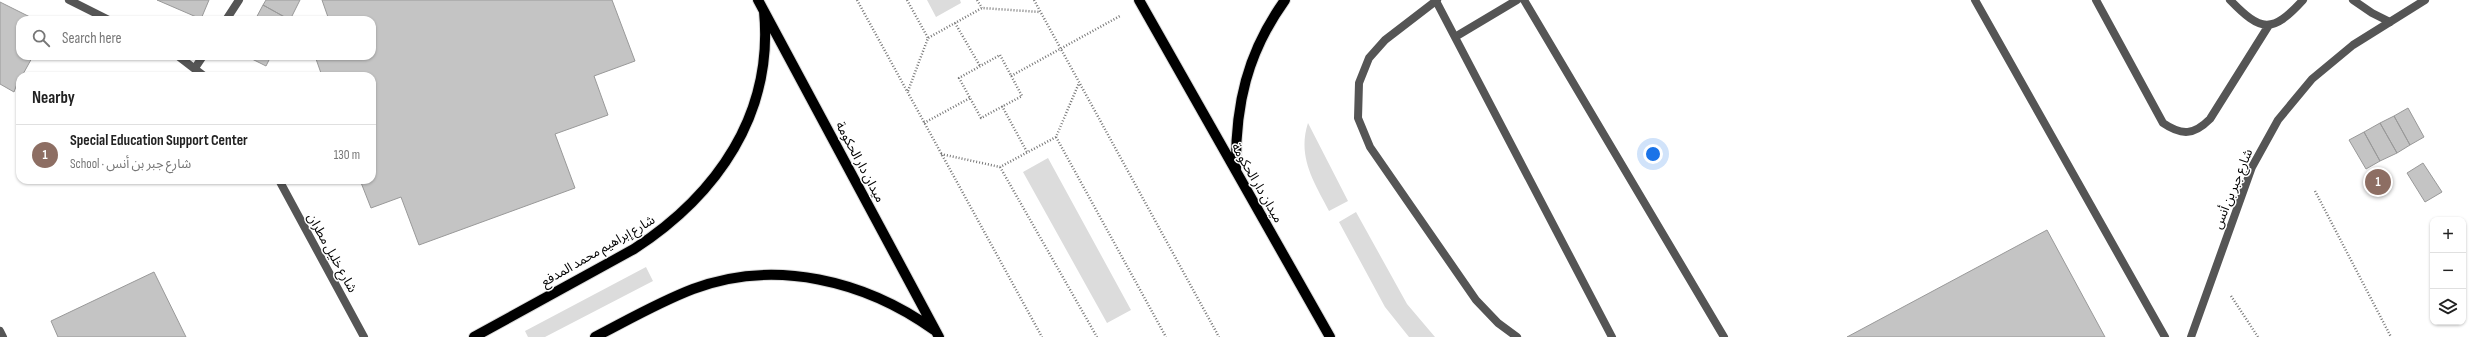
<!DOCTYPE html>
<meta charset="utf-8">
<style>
:root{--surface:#fff;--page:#f2f2f2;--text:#222;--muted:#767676;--line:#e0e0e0;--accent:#000}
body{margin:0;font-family:"Sofia Sans Condensed","Noto Sans Arabic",sans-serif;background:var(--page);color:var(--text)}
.controls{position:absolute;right:12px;bottom:12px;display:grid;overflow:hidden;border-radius:8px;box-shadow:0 1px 3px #0004}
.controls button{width:36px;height:36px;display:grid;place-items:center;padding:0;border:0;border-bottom:1px solid var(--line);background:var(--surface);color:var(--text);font:20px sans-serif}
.you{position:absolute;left:1653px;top:154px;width:14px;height:14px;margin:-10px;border:3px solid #fff;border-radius:50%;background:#1a73e8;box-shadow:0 0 0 6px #1a73e833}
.badge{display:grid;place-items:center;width:26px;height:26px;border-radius:50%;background:var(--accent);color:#fff;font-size:13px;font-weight:700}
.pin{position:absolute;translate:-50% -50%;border:2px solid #fff;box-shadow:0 1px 4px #0006}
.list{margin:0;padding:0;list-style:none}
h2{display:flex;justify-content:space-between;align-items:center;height:52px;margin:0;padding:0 16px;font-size:17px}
h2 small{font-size:13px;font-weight:400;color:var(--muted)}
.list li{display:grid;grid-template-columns:26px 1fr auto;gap:12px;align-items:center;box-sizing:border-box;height:60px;padding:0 16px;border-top:1px solid var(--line)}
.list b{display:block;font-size:15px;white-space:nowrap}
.list p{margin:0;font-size:13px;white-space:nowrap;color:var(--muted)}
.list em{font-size:13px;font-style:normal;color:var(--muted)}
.icon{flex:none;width:22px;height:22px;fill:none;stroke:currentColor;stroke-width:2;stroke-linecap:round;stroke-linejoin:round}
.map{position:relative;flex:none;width:2478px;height:337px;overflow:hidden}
.search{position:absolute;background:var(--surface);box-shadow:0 1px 3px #0004;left:16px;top:16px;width:360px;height:44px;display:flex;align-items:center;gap:10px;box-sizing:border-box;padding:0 14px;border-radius:12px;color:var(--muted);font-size:15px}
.panel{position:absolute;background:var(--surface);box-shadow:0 1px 3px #0004;left:16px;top:72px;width:360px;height:112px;border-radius:12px}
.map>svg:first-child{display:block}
.green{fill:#dcdcdc}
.building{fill:#c4c4c4;stroke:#999}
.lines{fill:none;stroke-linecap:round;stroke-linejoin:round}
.primary-casing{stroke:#dbdbdb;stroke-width:12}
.path{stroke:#777;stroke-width:2.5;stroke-dasharray:1 2;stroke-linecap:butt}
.lane{stroke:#555;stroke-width:8}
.street{stroke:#555;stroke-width:8}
.primary{stroke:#000;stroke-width:10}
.labels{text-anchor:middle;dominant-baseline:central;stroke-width:3;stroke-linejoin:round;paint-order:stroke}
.street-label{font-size:13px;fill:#000;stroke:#fff}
</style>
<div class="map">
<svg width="2478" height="337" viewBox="0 0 2478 337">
<rect width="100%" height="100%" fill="#fff"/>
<path class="green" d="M 927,0 L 960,0 L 961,3 L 936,17 Z
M 1308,123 L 1348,201 L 1329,211 C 1314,182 1297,157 1308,123 Z
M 1048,158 L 1131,310 L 1107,323 L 1023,172 Z
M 1356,212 L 1407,304 L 1435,337 L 1409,337 L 1385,307 L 1339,222 Z
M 646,267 L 653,281 L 545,337 L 528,337 L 525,331 Z"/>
<path class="building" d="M 157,0 L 209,0 L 201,19 Z
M 266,0 L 300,0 L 290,20 L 263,5 Z
M 322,0 L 612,0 L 635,61 L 594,76 L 608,115 L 555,134 L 575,188 L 419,245 L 401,197 L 371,208 L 360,180 L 372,180 L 372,76 L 322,76 L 315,56 L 372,56 L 372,20 L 329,20 Z
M 0,2 L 36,20 L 20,20 L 20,56 L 33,56 L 22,76 L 20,76 L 14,92 L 0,84 Z
M 263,5 L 290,20 L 255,20 Z
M 246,56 L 271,56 L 266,66 Z
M 2408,108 L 2424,137 L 2410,145 L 2394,116 Z
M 2394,116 L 2410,145 L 2397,153 L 2380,123 Z
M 2380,123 L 2397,153 L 2380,161 L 2364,132 Z
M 2364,132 L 2380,161 L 2366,169 L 2349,140 Z
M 2423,163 L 2442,192 L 2425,202 L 2407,173 Z
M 2047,230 L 2105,337 L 1847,337 Z
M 154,272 L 186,337 L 58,337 L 51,321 Z"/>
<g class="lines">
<g class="primary-casing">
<path id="primary" d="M 758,0 L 939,337
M 1139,0 L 1330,337
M 1236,170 C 1235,105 1247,53 1285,0
M 474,337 L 634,249 C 717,195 774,114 764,11
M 595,337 C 628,320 659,302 693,289 C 775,258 866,281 934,330"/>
</g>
<path class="path" d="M 857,0 L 1042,337
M 907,0 L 928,38
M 977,0 L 982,8
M 1034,0 L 1219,337
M 955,23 L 980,66
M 1000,55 L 1022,96 L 981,118 L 959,78 Z
M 1011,76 L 1120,16
M 908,91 L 928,38 L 982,8 L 1040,12
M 1002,106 L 1027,152
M 924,123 L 970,98
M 1056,137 L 1166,337
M 941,154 L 1000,167 L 1056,137 L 1079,83
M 1000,167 L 1097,337
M 2315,191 L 2391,337
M 2231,296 L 2258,337"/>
<path class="lane" d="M 1437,0 L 1385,40 L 1369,58 L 1359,83 L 1358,118 L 1370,147 L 1476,300 L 1498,323 L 1517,337
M 1524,0 L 1724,337
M 1975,0 L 2165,337
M 2096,0 L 2163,123 C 2182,136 2194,135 2210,119 L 2269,25
M 2230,0 C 2261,32 2272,34 2303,0
M 2353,0 L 2372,13 L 2390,22
M 1436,1 L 1612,337
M 1455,37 L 1517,0"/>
<path class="street" d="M 69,0 L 109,20
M 226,20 L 239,0
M 178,56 L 204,76
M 195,68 L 203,56
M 279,180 L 364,337
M 0,331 L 3,337
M 2191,337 L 2252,167 L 2278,120 L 2312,79 L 2353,45 L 2425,0"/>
<use href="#primary" class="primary"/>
</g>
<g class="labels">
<g class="street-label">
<text transform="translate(860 162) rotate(62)">ميدان دار الحكومة</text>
<text transform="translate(1257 183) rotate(60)">ميدان دار الحكومة</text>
<text transform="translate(2233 189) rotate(-68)">شارع جبر بن أنس</text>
<text transform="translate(598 251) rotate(-30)">شارع إبراهيم محمد المدفع</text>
<text transform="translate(332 253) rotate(61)">شارع خليل مطران</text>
</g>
</g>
</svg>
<div class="controls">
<button>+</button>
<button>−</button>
<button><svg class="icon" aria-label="layers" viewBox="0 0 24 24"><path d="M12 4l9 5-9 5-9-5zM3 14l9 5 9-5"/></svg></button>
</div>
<div class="you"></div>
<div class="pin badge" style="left:2378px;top:182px;background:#8d6e63">1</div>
<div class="search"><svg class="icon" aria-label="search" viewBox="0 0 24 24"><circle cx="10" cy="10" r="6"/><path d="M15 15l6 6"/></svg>Search here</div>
<section class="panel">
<h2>Nearby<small></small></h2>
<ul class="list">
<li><span class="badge" style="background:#8d6e63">1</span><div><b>Special Education Support Center</b><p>School · شارع جبر بن أنس</p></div><em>130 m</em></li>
</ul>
</section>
</div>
